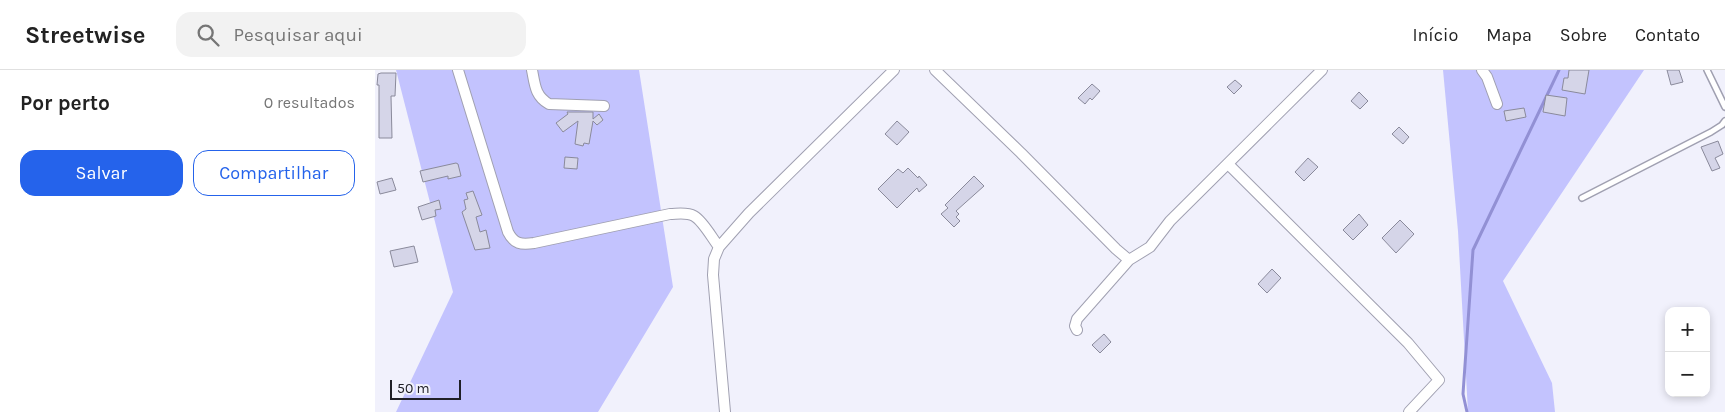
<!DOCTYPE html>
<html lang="pt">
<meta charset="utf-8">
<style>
:root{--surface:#fff;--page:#f2f2f2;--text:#222;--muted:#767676;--line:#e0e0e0;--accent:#2563eb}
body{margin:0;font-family:Karla,sans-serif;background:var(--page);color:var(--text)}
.controls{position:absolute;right:15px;bottom:15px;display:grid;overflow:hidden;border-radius:10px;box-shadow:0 2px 8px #0003}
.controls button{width:45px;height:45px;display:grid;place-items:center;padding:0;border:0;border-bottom:1px solid var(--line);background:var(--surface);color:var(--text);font:25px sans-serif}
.scale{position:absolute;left:15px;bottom:12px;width:71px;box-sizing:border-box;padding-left:5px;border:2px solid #202027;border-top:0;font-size:14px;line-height:18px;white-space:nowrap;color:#202027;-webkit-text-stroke:4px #f1f1fc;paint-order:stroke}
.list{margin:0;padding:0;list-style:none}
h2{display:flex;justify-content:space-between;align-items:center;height:65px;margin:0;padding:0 20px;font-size:21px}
h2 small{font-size:16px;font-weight:400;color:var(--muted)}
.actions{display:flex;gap:10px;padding:15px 20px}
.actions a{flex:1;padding:11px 0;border:1px solid var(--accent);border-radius:15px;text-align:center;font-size:18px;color:var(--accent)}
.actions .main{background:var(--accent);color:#fff}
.icon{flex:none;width:28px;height:28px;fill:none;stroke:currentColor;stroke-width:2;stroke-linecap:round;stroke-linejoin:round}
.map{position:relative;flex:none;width:1350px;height:342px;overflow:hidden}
header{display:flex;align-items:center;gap:30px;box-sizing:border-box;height:70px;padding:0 25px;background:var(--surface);border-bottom:1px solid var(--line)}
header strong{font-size:24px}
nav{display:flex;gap:28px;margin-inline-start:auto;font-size:18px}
.search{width:350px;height:45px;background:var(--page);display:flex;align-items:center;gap:12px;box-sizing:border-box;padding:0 18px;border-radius:15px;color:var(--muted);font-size:19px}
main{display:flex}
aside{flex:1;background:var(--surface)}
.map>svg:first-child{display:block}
.green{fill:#c3c3fe}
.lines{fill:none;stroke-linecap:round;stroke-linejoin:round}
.stream{stroke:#9290d4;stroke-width:3}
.building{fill:#d5d5e8;stroke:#8a8a9b}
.lane-casing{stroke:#a0a0b1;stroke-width:8}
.street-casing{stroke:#a0a0b1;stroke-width:12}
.lane{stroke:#fff;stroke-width:5}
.street{stroke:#fff;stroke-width:10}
</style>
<header>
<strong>Streetwise</strong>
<div class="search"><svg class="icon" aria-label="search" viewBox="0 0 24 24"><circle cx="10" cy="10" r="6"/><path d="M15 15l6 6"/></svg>Pesquisar aqui</div>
<nav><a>Início</a><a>Mapa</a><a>Sobre</a><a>Contato</a></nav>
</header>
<main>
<aside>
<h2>Por perto<small>0 resultados</small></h2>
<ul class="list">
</ul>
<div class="actions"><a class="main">Salvar</a><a>Compartilhar</a></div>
</aside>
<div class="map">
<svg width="1350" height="342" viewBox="0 0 1350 342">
<rect width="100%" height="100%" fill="#f1f1fc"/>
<path class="green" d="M 21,0 L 264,0 L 298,217 L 223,342 L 21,342 L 78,222 Z
M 1068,0 L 1269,0 L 1128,211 L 1177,313 L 1180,342 L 1093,342 L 1083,161 Z"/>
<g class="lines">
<path class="stream" d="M 1092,342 L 1088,324 L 1098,180 L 1184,0"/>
</g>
<path class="building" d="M 1194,0 L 1214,0 L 1210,24 L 1187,20 L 1189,8 L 1193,8 Z
M 1292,0 L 1304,0 L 1308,12 L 1296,15 Z
M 6,3 L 21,3 L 20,26 L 16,26 L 17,68 L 4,68 L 4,15 L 2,15 L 3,4 Z
M 860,10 L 867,16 L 859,24 L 852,17 Z
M 717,14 L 725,21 L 717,30 L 715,28 L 710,34 L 703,28 Z
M 984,22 L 993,31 L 985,39 L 976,31 Z
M 1171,25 L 1192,28 L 1190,46 L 1168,42 Z
M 1149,38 L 1151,47 L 1131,51 L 1129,41 Z
M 192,42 L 218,42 L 218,49 L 224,44 L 228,50 L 222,55 L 218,51 L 214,74 L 209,73 L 208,76 L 200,74 L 203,51 L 188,62 L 181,53 L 193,44 Z
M 522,51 L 534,62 L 522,75 L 510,64 Z
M 1024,57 L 1034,67 L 1028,74 L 1017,64 Z
M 1343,71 L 1348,84 L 1340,88 L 1345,98 L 1337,101 L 1326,77 Z
M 190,87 L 203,88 L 202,99 L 189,98 Z
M 933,88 L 943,97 L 929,111 L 920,102 Z
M 81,93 L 83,94 L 86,106 L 73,109 L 73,106 L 48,112 L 45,101 Z
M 533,98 L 543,108 L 544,106 L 552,115 L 544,122 L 542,118 L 522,138 L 503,119 L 523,99 L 528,103 Z
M 599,106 L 609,116 L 581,141 L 584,144 L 581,147 L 585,151 L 579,157 L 566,144 L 573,138 L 570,135 Z
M 17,108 L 21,120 L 5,124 L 2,112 Z
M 98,121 L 107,145 L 101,147 L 105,162 L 111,160 L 115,178 L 100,180 L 87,142 L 91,139 L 89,130 L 93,129 L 91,123 Z
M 64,130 L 66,139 L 60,140 L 61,146 L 47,150 L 43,137 Z
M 984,144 L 993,155 L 978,170 L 968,160 Z
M 1025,150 L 1039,164 L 1021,183 L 1007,168 Z
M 39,176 L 43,192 L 19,197 L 15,181 Z
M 897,199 L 906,208 L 892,223 L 883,214 Z
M 729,264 L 736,272 L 725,283 L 717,275 Z"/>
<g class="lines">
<g class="lane-casing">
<path id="lane" d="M 1332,0 L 1350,37
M 1207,128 L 1336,62 L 1347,55 L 1350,51"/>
</g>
<g class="street-casing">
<path id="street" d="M 83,0 L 133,162 C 139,174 146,175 159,173 L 295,144 C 302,144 312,142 319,146 C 328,151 337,168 344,177
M 157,0 C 160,15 160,26 174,34 L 229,36
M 560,0 L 646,83 L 741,179 L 754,190 L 775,177 L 795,151 L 947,0
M 1107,0 L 1112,7 L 1122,34
M 853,94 L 1033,273 L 1064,310 L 1034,342
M 702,260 L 700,256 L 702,249 L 754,190
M 350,342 L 338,205 L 339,189 L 344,177 L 374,143 L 519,0"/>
</g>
<use href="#lane" class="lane"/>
<use href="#street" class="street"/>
</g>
</svg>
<div class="controls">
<button>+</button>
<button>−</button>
</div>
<div class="scale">50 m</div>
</div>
</main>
